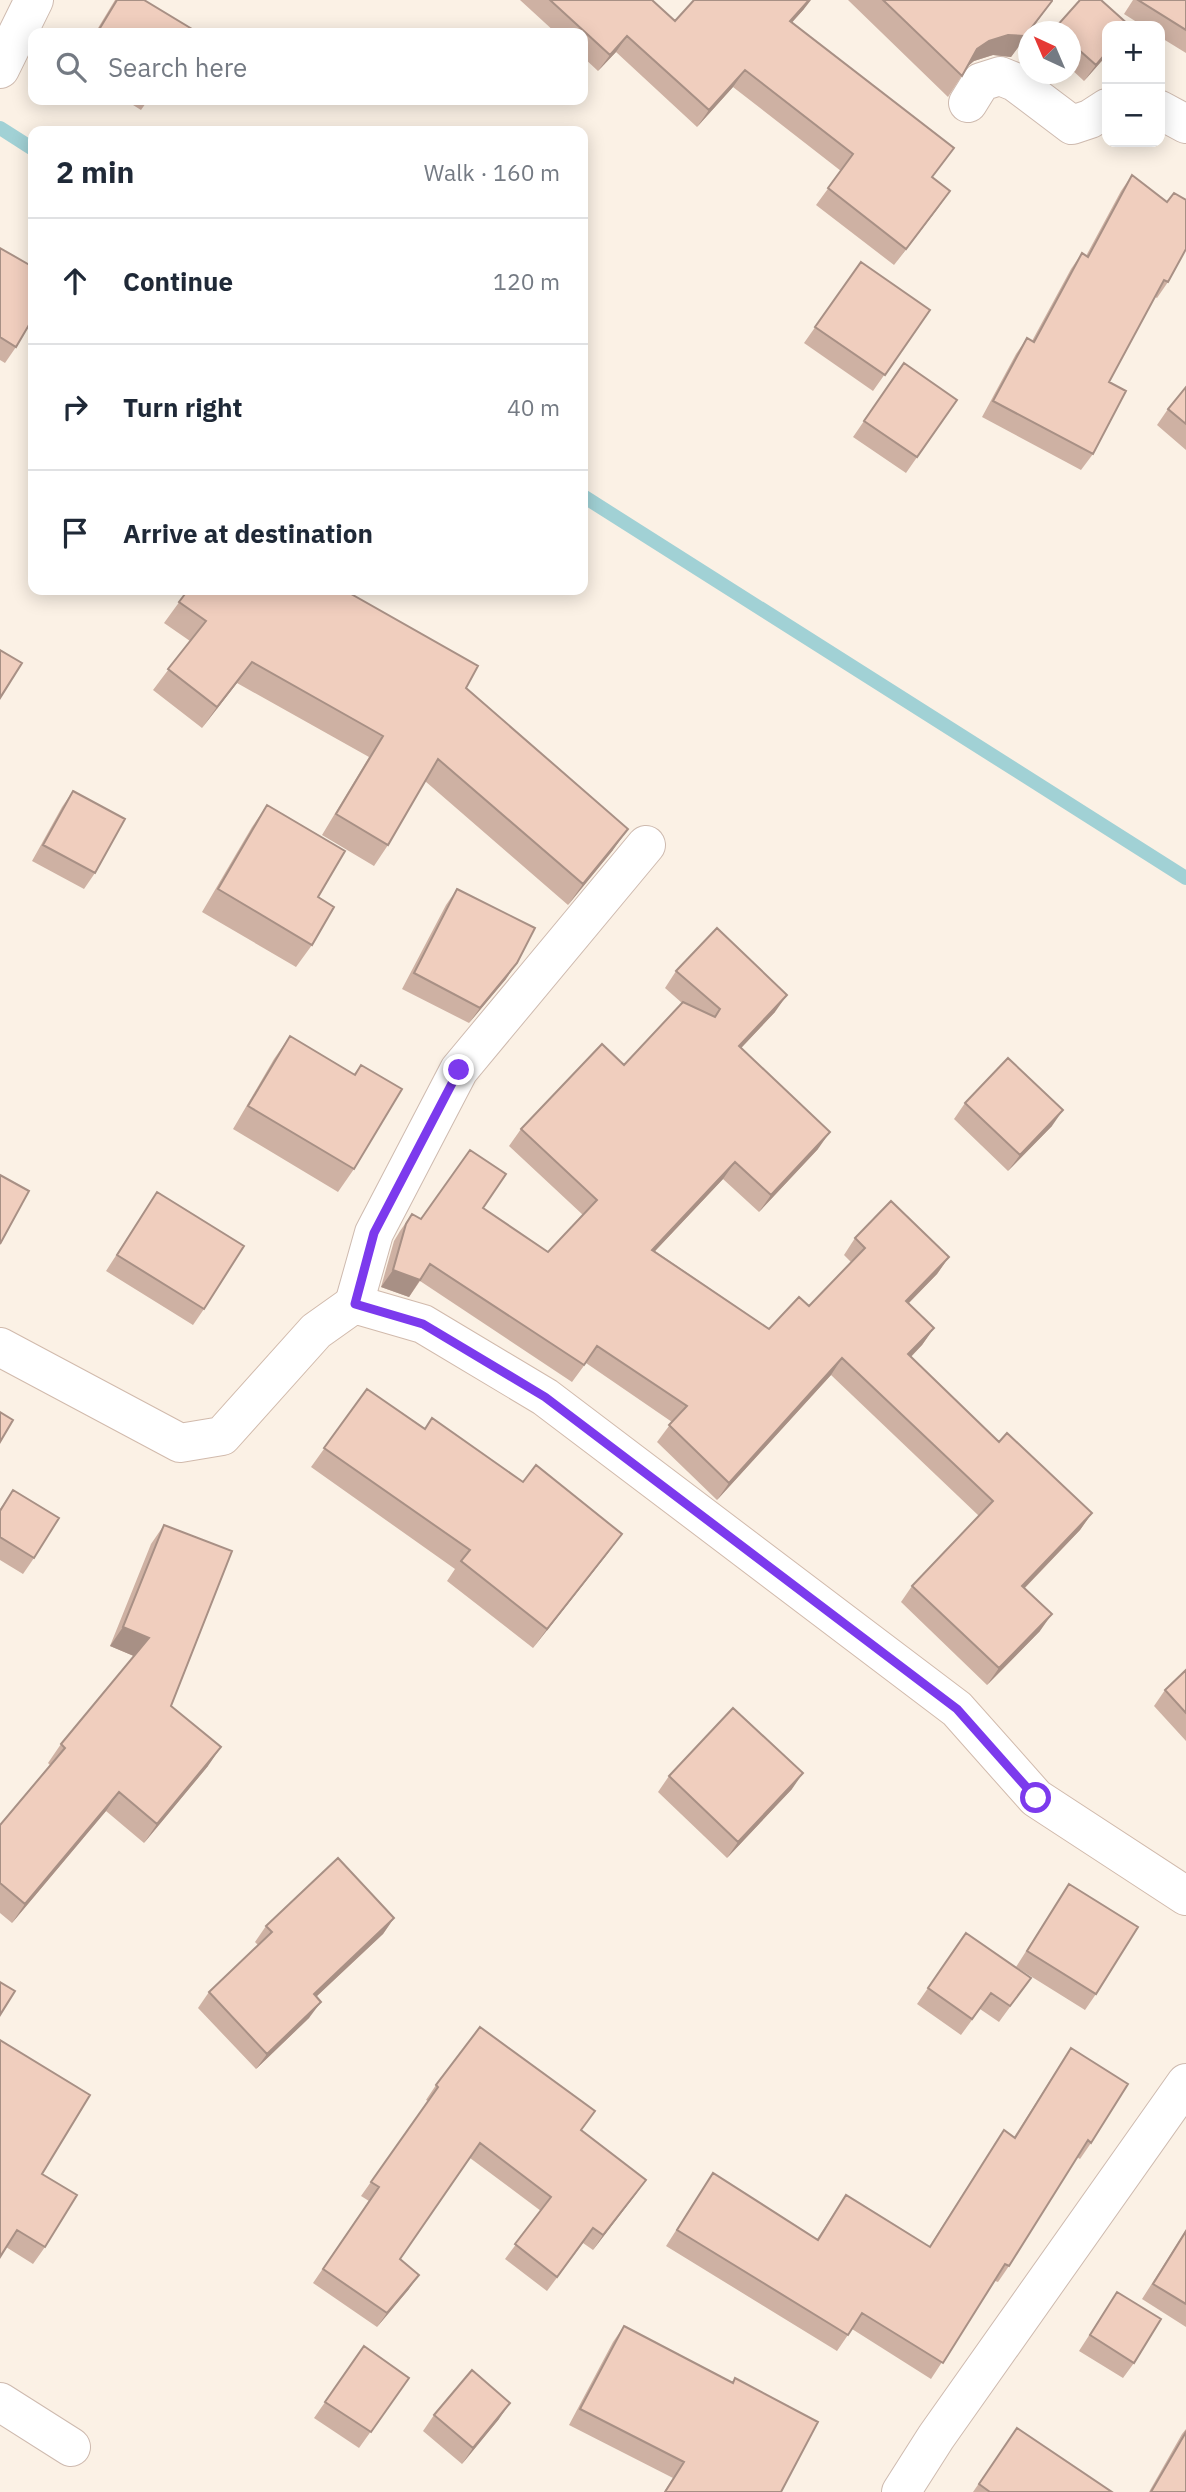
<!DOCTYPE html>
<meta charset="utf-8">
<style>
:root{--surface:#fff;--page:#f2f2f3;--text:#1f2937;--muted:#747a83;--line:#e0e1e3}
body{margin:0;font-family:"IBM Plex Sans",sans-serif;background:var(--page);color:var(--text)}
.controls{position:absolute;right:21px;top:21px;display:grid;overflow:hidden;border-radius:14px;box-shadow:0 4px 18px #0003}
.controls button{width:63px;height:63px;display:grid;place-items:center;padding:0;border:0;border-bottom:2px solid var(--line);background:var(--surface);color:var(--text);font:35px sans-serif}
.compass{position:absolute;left:1018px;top:21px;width:63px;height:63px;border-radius:50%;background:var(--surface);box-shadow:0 4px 18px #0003;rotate:316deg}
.stop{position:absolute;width:21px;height:21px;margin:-16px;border:5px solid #7c3aed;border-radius:50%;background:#fff}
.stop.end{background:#7c3aed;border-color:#fff;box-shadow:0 2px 7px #0008}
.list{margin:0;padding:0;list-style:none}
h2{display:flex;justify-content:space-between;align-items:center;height:91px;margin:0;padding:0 28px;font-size:30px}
h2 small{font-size:23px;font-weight:400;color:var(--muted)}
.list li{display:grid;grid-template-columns:46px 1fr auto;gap:21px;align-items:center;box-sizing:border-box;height:126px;padding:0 28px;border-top:2px solid var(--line)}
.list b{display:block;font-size:26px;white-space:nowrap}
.list em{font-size:23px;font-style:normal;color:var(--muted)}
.icon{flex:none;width:38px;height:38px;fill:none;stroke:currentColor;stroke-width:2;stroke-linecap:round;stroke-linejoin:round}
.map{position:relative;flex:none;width:1186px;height:2492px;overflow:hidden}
.search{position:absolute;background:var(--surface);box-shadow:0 4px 18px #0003;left:28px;top:28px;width:560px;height:77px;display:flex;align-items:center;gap:18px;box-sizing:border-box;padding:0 24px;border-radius:14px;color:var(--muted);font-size:26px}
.panel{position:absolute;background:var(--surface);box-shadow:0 4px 18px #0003;left:28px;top:126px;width:560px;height:469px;border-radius:14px}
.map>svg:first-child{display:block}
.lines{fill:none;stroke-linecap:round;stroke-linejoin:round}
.stream{stroke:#a1d1d5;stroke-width:14}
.street-casing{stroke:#cebaaf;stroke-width:40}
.secondary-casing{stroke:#d1baac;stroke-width:40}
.street{stroke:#fff;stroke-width:38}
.secondary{stroke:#fff;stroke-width:38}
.wall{fill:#ceb1a3}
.shaded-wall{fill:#a89085}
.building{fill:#f0cebe;stroke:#a89085;stroke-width:2}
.route{stroke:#7c3aed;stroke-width:9}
</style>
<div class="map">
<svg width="1186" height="2492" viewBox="0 0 1186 2492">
<rect width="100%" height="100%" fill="#fbf1e5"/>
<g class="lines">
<path class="stream" d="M 0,128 L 33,149
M 583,496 L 1186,878"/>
<g class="street-casing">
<path id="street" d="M 0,69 L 34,0
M 968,103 L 981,82 L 1000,76 L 1015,82 L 1072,125 L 1090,119 L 1107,108
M 1160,110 L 1186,124
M 354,1304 L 374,1233 L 459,1070 L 646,845
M 0,2402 L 71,2447
M 901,2492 L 936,2437 L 1186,2083"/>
</g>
<g class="secondary-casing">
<path id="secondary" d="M 0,1347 L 180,1443 L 222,1436 L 316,1331 L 354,1304 L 423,1324 L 545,1397 L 957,1709 L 1036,1798 L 1186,1896"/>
</g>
<use href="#street" class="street"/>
<use href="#secondary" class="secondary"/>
</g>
<path class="wall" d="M 115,0 L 144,0 L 189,33 L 95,33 Z
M 520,0 L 652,0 L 675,21 L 804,9 L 792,22 L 933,178 L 938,208 L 894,265 L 816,205 L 841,171 L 733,87 L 697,127 L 616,52 L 598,71 L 583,57 L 583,33 L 556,33 Z
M 848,0 L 1052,0 L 1052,1 L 1011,57 L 993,55 L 974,61 L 968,66 L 948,97 Z
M 1080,0 L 1101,0 L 1130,26 L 1107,26 L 1107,55 L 1084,81 L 1070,68 L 1070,32 L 1053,32 Z
M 1133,0 L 1186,0 L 1186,53 L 1160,37 L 1160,26 L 1143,26 L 1124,14 Z
M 125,100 L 148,100 L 141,110 Z
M 1132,175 L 1168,282 L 1157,298 L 1155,297 L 1109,382 L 1093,454 L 1081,470 L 982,417 L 1016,354 L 1027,338 L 1032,341 L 1071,269 L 1082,253 L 1086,256 L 1121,191 Z
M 0,248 L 16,347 L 5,363 L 0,360 Z
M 861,262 L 930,310 L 873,391 L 804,343 Z
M 904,363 L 957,400 L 906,473 L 853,437 Z
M 1186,387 L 1186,450 L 1157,425 L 1168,409 Z
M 188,590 L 466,688 L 613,850 L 568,905 L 425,781 L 388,845 L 374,866 L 322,835 L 369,757 L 237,683 L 202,728 L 153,690 L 190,641 L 164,623 Z
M 73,791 L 95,873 L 84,889 L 32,861 L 62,807 Z
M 267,805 L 318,897 L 312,945 L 296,967 L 202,912 L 252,827 Z
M 457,889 L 506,979 L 469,1023 L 402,989 L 446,905 Z
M 676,971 L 775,1012 L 741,1048 L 818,1149 L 759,1212 L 723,1179 L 655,1251 L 769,1329 L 809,1306 L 851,1262 L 844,1255 L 855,1238 L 949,1257 L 937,1274 L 908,1304 L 934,1328 L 922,1345 L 911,1357 L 999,1442 L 1092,1513 L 1080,1530 L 1024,1589 L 1040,1631 L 987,1685 L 901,1602 L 912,1586 L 979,1516 L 831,1375 L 717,1500 L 657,1442 L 672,1422 L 586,1363 L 572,1382 L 420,1281 L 409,1297 L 381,1287 L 394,1241 L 400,1231 L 412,1214 L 421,1219 L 483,1208 L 548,1252 L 583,1215 L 509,1146 L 521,1129 L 624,1065 L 682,1003 L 665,988 Z
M 290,1036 L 354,1074 L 361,1065 L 354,1169 L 338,1192 L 233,1129 L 274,1059 Z
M 965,1103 L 1052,1126 L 1008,1171 L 954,1119 Z
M 157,1192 L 204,1309 L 193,1325 L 106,1271 Z
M 367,1389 L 608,1553 L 533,1648 L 447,1581 L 455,1569 L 311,1467 Z
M 13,1490 L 34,1558 L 23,1574 L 0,1560 L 0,1509 Z
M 164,1525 L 171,1706 L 208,1766 L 144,1843 L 106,1811 L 12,1923 L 0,1913 L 0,1825 L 50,1765 L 48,1763 L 61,1744 L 134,1656 L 110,1646 L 151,1544 Z
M 1186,1670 L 1186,1741 L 1154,1706 L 1165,1690 Z
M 669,1776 L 792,1789 L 727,1858 L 658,1792 Z
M 1069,1884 L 1096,1994 L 1085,2010 L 1016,1967 Z
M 394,1918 L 383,1934 L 316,1997 L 309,2018 L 256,2069 L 198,2008 L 209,1992 L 258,1945 L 255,1942 L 266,1926 Z
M 966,1933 L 1031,1978 L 999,2022 L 980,2009 L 961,2035 L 917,2004 Z
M 1071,2048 L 1091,2143 L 1080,2159 L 1077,2157 L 1009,2266 L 998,2282 L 995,2281 L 931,2379 L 852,2329 L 837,2351 L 666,2246 L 713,2173 L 817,2239 L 846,2195 L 929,2247 L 1004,2130 L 1014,2137 Z
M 436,2085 L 582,2130 L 636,2194 L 593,2250 L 583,2243 L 547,2291 L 505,2259 L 541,2211 L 470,2158 L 400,2259 L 409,2289 L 377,2327 L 313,2283 L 369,2201 L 361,2196 L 428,2101 L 426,2100 Z
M 42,2174 L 45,2247 L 33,2264 L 6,2247 Z
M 1186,2230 L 1186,2327 L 1142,2299 Z
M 1117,2292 L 1134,2363 L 1123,2378 L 1079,2351 Z
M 624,2326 L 732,2383 L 735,2378 L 781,2492 L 664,2492 L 673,2478 L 569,2425 L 613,2342 Z
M 364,2346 L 409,2378 L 359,2448 L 314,2418 Z
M 434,2415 L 499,2419 L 462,2464 L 423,2431 Z
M 1017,2428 L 1112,2492 L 973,2492 Z
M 1186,2429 L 1186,2492 L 1149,2492 L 1182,2434 Z"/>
<path class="shaded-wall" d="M 809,0 L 811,0 L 804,9 L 779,37 L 790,21 Z
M 1052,1 L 1011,57 L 993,55 L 974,61 L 963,70 L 977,49 L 989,41 L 1008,35 Z
M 627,36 L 616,52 L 598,71 L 610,55 Z
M 1107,52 L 1107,55 L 1084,81 L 1096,65 Z
M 745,70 L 733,87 L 697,127 L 709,110 Z
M 950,191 L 938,208 L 894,265 L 906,249 Z
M 252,662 L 237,683 L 202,728 L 217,707 Z
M 628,829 L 613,850 L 568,905 L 583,884 Z
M 517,963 L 506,979 L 469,1023 L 480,1008 Z
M 787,995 L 775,1012 L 727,1063 L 739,1046 Z
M 1063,1110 L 1052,1126 L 1008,1171 L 1020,1155 Z
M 830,1132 L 818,1149 L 759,1212 L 771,1195 Z
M 735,1162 L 723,1179 L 640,1267 L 652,1250 Z
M 949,1257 L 937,1274 L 894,1318 L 906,1301 Z
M 393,1270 L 420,1280 L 409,1297 L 381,1287 Z
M 934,1328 L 922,1345 L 897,1371 L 908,1354 Z
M 842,1358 L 831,1375 L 717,1500 L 729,1483 Z
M 1092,1513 L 1080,1530 L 1010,1603 L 1022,1586 Z
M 622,1534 L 608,1553 L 533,1648 L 547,1629 Z
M 1052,1614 L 1040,1631 L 987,1685 L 999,1668 Z
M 123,1627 L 149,1638 L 136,1657 L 110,1646 Z
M 221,1747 L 208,1766 L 144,1843 L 157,1824 Z
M 803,1773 L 792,1789 L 727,1858 L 738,1842 Z
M 119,1792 L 106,1811 L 12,1923 L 25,1904 Z
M 394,1918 L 383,1934 L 302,2010 L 314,1994 Z
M 321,2002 L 309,2018 L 256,2069 L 267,2054 Z
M 646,2180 L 636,2194 L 593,2250 L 603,2235 Z
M 419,2275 L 409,2289 L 377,2327 L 387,2313 Z
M 510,2403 L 499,2419 L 462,2464 L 473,2448 Z"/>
<path class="building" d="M 117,0 L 144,0 L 192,29 L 189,33 L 97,33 Z
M 550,0 L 652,0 L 675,21 L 694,0 L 809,0 L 790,21 L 954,148 L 932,177 L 950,191 L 906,249 L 828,188 L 853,154 L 745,70 L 709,110 L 627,36 L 610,55 Z
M 883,0 L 1052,0 L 1052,1 L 1025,36 L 1008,35 L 989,41 L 977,49 L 962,76 Z
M 1080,0 L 1101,0 L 1130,26 L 1107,26 L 1107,52 L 1096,65 L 1070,42 L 1070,32 L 1058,32 L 1055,28 Z
M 1138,0 L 1186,0 L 1186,30 Z
M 1132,175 L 1167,202 L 1174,193 L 1186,200 L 1186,249 L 1168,282 L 1164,280 L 1109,382 L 1126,391 L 1093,454 L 993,401 L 1027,338 L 1034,342 L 1082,253 L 1088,257 Z
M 0,248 L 33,267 L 33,318 L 16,347 L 0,337 Z
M 861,262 L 930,310 L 885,375 L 815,327 Z
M 904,363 L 957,400 L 917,457 L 864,421 Z
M 1186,387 L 1186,424 L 1168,409 Z
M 188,590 L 344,590 L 478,666 L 466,688 L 628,829 L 583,884 L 438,759 L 388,845 L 336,814 L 383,736 L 252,662 L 217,707 L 168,669 L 206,621 L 179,602 Z
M 0,650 L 22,663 L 0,698 Z
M 73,791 L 125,819 L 95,873 L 43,845 Z
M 267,805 L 345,851 L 318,897 L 334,907 L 312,945 L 218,889 Z
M 457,889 L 535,928 L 517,963 L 480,1008 L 414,973 Z
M 717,928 L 787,995 L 739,1046 L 830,1132 L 771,1195 L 735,1162 L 652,1250 L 769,1329 L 799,1297 L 809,1306 L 865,1248 L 855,1238 L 891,1201 L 949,1257 L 906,1301 L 934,1328 L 908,1354 L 999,1442 L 1007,1433 L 1092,1513 L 1022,1586 L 1052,1614 L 999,1668 L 912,1586 L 993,1501 L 842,1358 L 729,1483 L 669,1425 L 687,1406 L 597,1346 L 584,1365 L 430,1264 L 420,1280 L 393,1270 L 406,1224 L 412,1214 L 421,1219 L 470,1150 L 506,1174 L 483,1208 L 548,1252 L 597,1200 L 521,1129 L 602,1044 L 624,1065 L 683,1002 L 715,1017 L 720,1009 L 676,971 Z
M 290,1036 L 355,1075 L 361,1065 L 402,1089 L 354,1169 L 248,1106 Z
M 1008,1058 L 1063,1110 L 1020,1155 L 965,1103 Z
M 0,1175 L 29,1191 L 0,1244 Z
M 157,1192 L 244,1246 L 204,1309 L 117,1255 Z
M 367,1389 L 425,1429 L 432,1418 L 523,1482 L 536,1465 L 622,1534 L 547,1629 L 461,1561 L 470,1550 L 324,1448 Z
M 0,1412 L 13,1420 L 0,1442 Z
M 13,1490 L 59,1518 L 34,1558 L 0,1537 L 0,1511 Z
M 164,1525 L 232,1551 L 171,1706 L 221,1747 L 157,1824 L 119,1792 L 25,1904 L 0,1883 L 0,1825 L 65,1748 L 61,1744 L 149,1638 L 123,1627 Z
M 1186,1670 L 1186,1713 L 1165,1690 Z
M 733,1708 L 803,1773 L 738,1842 L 669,1776 Z
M 338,1858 L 394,1918 L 314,1994 L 321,2002 L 267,2054 L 209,1992 L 272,1932 L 266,1926 Z
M 1069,1884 L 1138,1927 L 1096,1994 L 1027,1951 Z
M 966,1933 L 1031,1978 L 1010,2006 L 991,1993 L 972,2019 L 928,1988 Z
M 0,1982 L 15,1991 L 0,2015 Z
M 480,2027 L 595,2111 L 581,2130 L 646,2180 L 603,2235 L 593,2228 L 557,2277 L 515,2244 L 551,2197 L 480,2143 L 400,2259 L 419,2275 L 387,2313 L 323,2269 L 379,2187 L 371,2182 L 438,2087 L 436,2085 Z
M 0,2040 L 90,2095 L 42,2174 L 77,2195 L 45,2247 L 17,2230 L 0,2257 Z
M 1071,2048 L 1128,2084 L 1091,2143 L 1088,2140 L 1009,2266 L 1005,2264 L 943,2363 L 862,2313 L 848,2335 L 677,2230 L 713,2173 L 818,2240 L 846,2195 L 930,2247 L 1004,2130 L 1015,2138 Z
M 1186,2231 L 1186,2304 L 1153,2284 Z
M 1117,2292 L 1161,2319 L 1134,2363 L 1090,2335 Z
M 624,2326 L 733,2383 L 735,2378 L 818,2422 L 781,2492 L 665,2492 L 684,2462 L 580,2409 Z
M 364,2346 L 409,2378 L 371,2432 L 325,2402 Z
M 472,2370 L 510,2403 L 473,2448 L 434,2415 Z
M 1017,2428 L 1112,2492 L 990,2492 L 979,2484 Z
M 1186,2432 L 1186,2492 L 1151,2492 Z"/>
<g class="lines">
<path class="route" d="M 459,1070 L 374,1233 L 355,1304 L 423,1324 L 545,1397 L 957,1709 L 1036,1798"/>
</g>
</svg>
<div class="controls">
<button>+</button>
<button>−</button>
</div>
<svg class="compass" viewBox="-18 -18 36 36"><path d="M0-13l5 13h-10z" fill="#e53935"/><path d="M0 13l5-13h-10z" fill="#747a83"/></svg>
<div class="stop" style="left:1036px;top:1798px"></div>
<div class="stop end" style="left:459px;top:1070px"></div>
<div class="search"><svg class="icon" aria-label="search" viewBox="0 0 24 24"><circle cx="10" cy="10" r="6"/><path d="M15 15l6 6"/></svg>Search here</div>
<section class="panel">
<h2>2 min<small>Walk · 160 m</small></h2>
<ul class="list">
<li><svg class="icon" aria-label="ahead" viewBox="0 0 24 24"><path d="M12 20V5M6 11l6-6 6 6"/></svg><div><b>Continue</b></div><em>120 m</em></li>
<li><svg class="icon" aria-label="right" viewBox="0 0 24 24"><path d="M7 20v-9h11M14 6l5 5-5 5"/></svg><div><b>Turn right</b></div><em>40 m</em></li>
<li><svg class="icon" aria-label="arrive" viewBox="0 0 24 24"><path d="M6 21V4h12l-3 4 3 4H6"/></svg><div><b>Arrive at destination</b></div></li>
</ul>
</section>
</div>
